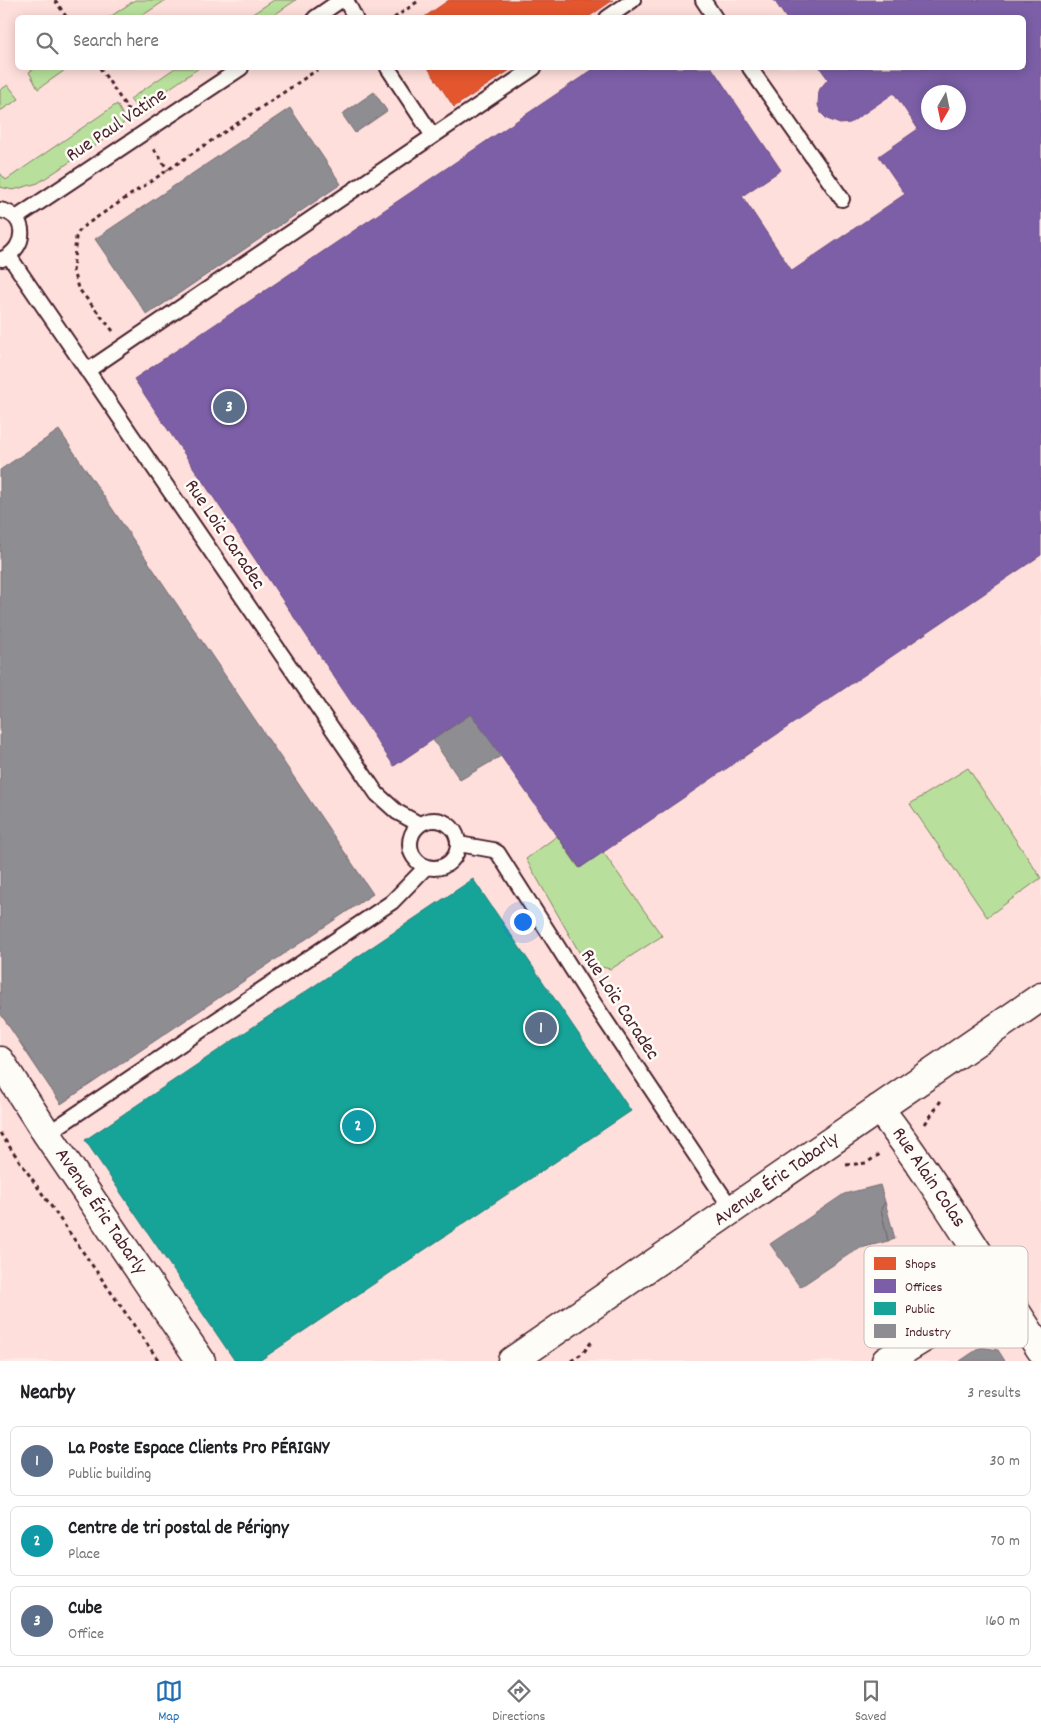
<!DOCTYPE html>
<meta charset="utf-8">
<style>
:root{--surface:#fff;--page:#f2f2f2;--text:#202124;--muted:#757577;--line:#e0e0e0;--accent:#1f6fb2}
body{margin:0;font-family:Dekko,sans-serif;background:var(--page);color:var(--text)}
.compass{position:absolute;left:921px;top:85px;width:45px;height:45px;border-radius:50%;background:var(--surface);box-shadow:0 2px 12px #0003;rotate:189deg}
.you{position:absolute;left:522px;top:921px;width:18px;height:18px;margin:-12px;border:4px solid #fff;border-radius:50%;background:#1a73e8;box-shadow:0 0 0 8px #1a73e833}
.badge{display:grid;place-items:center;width:32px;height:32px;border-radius:50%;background:var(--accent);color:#fff;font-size:16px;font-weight:700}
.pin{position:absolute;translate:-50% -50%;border:2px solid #fff;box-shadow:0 1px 5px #0006}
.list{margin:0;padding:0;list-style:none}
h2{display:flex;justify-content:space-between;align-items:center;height:65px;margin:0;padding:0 20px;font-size:21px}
h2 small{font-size:16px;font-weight:400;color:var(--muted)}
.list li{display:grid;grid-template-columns:32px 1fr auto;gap:15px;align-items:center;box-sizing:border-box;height:70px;margin:0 10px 10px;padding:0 10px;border:1px solid var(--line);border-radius:8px}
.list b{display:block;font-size:19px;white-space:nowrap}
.list p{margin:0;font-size:16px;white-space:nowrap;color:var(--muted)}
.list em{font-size:16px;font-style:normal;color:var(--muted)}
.icon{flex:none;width:28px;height:28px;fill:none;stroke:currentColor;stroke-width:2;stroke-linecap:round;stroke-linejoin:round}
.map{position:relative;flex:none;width:1041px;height:1361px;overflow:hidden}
.search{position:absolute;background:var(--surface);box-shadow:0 2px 12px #0003;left:15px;right:15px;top:15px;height:55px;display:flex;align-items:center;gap:12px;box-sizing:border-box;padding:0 18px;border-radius:8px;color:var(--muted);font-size:19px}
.sheet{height:305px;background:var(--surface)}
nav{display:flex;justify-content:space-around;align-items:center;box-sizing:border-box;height:70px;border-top:1px solid var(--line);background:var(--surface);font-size:14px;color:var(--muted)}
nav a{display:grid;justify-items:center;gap:2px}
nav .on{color:var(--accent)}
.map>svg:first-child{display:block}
.built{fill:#fedfdb;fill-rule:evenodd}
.green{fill:#b8e09c;stroke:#818064}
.shops{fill:#e4572e;stroke:#b6462d}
.offices{fill:#7b5ea7;stroke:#6c4b82;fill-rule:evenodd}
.public{fill:#17a398;stroke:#267b77}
.industry{fill:#8d8d92;stroke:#796c73}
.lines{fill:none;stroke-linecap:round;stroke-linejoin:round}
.service-casing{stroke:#4a1f2b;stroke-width:18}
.minor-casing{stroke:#4a1f2b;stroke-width:31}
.path{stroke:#4a1f2b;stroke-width:3;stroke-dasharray:4 4;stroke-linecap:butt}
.service{stroke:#fdfcf7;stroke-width:14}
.minor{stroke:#fdfcf7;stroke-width:28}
.labels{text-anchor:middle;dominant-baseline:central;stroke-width:5;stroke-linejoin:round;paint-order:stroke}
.street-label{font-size:20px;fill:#4a1f2b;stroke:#fdfcf7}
.key{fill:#fdfcf7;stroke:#c7baba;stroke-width:1}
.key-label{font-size:14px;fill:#4a1f2b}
</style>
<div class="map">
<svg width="1041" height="1361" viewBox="0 0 1041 1361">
<rect width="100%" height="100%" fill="#feebe6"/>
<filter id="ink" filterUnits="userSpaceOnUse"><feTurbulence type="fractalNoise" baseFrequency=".02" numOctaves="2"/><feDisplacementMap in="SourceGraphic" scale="10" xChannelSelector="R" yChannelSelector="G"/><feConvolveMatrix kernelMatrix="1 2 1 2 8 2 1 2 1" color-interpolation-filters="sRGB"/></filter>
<g filter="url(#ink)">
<path class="built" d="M 0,0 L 1041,0 L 1041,1361 L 0,1361 ZM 18,18 L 1024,18 L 1024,68 L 18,68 ZM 928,92 L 958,92 L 958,122 L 928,122 Z"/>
<path class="green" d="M 135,0 L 166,0 L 140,17 L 110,17 Z
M 274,0 L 296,0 L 271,17 L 248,17 Z
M 36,68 L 68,68 L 38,89 L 29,72 Z
M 175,68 L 199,68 L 138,110 L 130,99 Z
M 8,85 L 19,99 L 0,111 L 0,90 Z
M 117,104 L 125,120 L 120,129 L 38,183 L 13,190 L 0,187 L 0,173 L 6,180 Z
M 968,768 L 1041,878 L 987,917 L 910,804 Z
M 557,836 L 579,868 L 603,852 L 662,936 L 611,969 L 586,964 L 526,859 Z"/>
<path class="shops" d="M 449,0 L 613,0 L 587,18 L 423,18 Z
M 428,68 L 513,68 L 454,107 Z"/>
<path class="offices" d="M 774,0 L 1041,0 L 1041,555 L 580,868 L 471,714 L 394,766 L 134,379 L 595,68 L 712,68 L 781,170 L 742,196 L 792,271 L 905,194 L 879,156 L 918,129 L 894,93 L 850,123 L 840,124 L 827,119 L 821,113 L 818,105 L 819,90 L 828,79 L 820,68 L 1024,68 L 1024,18 L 786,18 ZM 928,92 L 958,92 L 958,122 L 928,122 Z"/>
<path class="public" d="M 473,879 L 631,1111 L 259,1361 L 235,1361 L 85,1140 Z"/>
<path class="industry" d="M 374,92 L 387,111 L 355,133 L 342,114 Z
M 290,108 L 341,184 L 147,315 L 95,239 Z
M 59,430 L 373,894 L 61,1104 L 0,1013 L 0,470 Z
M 471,714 L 501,756 L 460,780 L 433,740 Z
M 880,1185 L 885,1202 L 881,1209 L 888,1241 L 857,1249 L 800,1287 L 770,1244 L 844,1194 Z
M 885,1202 L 895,1239 L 888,1241 L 881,1209 Z
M 981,1347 L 998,1350 L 1005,1361 L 960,1361 Z"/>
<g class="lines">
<g class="service-casing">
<path id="service" d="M 346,0 L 355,18
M 703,0 L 715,18
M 315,18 L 341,0
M 607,18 L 633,0
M 388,68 L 433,136 L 534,68
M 750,68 L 842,199
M 0,210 C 28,215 28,248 2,259
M 16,218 L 241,68
M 9,256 L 377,794 L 397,812 L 419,824
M 87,371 L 433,136
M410 844a24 24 0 1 1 48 0a24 24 0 1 1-48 0Z
M 459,844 L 493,850 L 498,853 L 591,999 L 733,1211
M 47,1134 L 392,902 L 426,867"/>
</g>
<g class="minor-casing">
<path id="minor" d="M 0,1061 L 47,1134 L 201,1361
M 879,1108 C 938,1185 987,1269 1041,1350
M 512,1361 C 689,1241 864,1118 1041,997
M 886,1361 L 1001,1291"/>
</g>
<path class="path" d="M 55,0 L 67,18
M 394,18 L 420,0
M 100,68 L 133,117
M 154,149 L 168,170
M 113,331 L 78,288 L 73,271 L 76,237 L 81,228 L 320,68
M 925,1124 L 942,1099
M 0,1133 L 159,1361
M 846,1165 L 866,1163 L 880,1154
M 571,1361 L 583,1353 L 593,1340"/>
<use href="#service" class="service"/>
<use href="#minor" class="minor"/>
</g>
</g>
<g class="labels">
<g class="street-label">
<text transform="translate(117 126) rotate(-34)">Rue Paul Vatine</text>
<text transform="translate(224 535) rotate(56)">Rue Loïc Caradec</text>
<text transform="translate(619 1005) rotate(57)">Rue Loïc Caradec</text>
<text transform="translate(928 1178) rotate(56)">Rue Alain Colas</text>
<text transform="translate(777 1180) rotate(-35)">Avenue Éric Tabarly</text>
<text transform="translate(100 1212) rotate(56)">Avenue Éric Tabarly</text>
</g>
</g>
<rect x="864" y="1246" width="164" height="102" rx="8" class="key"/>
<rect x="874" y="1257" width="22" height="13" fill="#e4572e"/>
<rect x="874" y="1279" width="22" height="14" fill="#7b5ea7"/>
<rect x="874" y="1302" width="22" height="13" fill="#17a398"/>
<rect x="874" y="1324" width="22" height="14" fill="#8d8d92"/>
<g class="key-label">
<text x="905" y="1268">Shops</text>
<text x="905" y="1291">Offices</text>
<text x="905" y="1313">Public</text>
<text x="905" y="1336">Industry</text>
</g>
</svg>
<svg class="compass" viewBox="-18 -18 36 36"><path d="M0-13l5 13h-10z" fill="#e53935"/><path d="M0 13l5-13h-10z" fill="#757577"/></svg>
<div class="you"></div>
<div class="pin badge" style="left:541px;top:1028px;background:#5c6f8a">1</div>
<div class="pin badge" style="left:358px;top:1126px;background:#0f9aa8">2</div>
<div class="pin badge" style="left:229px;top:407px;background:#5c6f8a">3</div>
<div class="search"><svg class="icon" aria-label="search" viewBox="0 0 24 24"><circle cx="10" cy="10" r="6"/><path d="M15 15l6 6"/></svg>Search here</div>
</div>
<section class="sheet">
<h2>Nearby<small>3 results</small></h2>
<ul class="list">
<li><span class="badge" style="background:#5c6f8a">1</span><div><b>La Poste Espace Clients Pro PÉRIGNY</b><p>Public building</p></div><em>30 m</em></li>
<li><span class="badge" style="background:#0f9aa8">2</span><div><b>Centre de tri postal de Périgny</b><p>Place</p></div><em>70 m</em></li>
<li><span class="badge" style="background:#5c6f8a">3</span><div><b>Cube</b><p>Office</p></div><em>160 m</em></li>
</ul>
</section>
<nav>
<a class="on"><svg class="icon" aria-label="map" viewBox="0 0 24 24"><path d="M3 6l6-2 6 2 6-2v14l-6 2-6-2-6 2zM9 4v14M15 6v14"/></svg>Map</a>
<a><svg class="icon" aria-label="directions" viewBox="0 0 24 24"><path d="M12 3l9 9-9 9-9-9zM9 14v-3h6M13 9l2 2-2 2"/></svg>Directions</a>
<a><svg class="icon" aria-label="saved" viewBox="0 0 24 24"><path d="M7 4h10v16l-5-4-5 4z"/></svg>Saved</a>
</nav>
